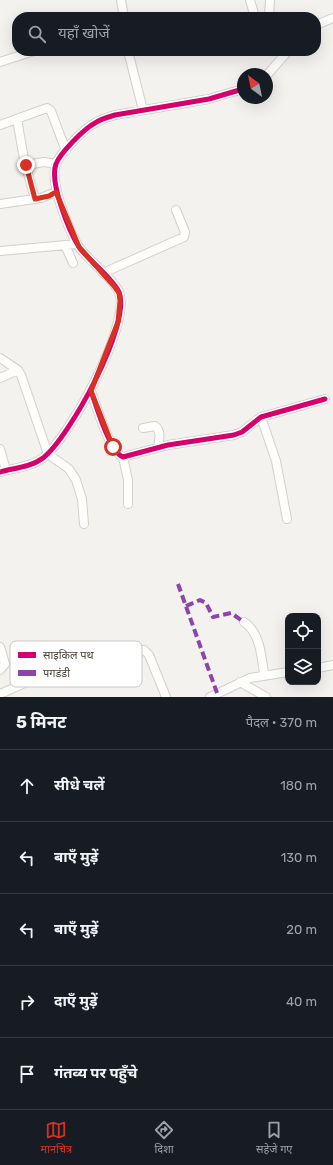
<!DOCTYPE html>
<html lang="hi">
<meta charset="utf-8">
<style>
:root{--surface:#171b24;--page:#20242c;--text:#f1f3f6;--muted:#9ea1a6;--line:#363941;--accent:#d93025}
body{margin:0;font-family:Rubik,"Noto Sans Devanagari",sans-serif;background:var(--page);color:var(--text)}
.controls{position:absolute;right:12px;bottom:12px;display:grid;overflow:hidden;border-radius:8px;box-shadow:0 4px 16px #0002}
.controls button{width:36px;height:36px;display:grid;place-items:center;padding:0;border:0;border-bottom:1px solid var(--line);background:var(--surface);color:var(--text);font:20px sans-serif}
.compass{position:absolute;left:237px;top:68px;width:36px;height:36px;border-radius:50%;background:var(--surface);box-shadow:0 4px 16px #0002;rotate:327deg}
.stop{position:absolute;width:12px;height:12px;margin:-9px;border:3px solid #d93025;border-radius:50%;background:#fff}
.stop.end{background:#d93025;border-color:#fff;box-shadow:0 1px 4px #0008}
.list{margin:0;padding:0;list-style:none}
h2{display:flex;justify-content:space-between;align-items:center;height:52px;margin:0;padding:0 16px;font-size:17px}
h2 small{font-size:13px;font-weight:400;color:var(--muted)}
.list li{display:grid;grid-template-columns:26px 1fr auto;gap:12px;align-items:center;box-sizing:border-box;height:72px;padding:0 16px;border-top:1px solid var(--line)}
.list b{display:block;font-size:15px;white-space:nowrap}
.list em{font-size:13px;font-style:normal;color:var(--muted)}
.icon{flex:none;width:22px;height:22px;fill:none;stroke:currentColor;stroke-width:2;stroke-linecap:round;stroke-linejoin:round}
.map{position:relative;flex:none;width:333px;height:697px;overflow:hidden}
.search{position:absolute;background:var(--surface);box-shadow:0 4px 16px #0002;left:12px;right:12px;top:12px;height:44px;display:flex;align-items:center;gap:10px;box-sizing:border-box;padding:0 14px;border-radius:16px;color:var(--muted);font-size:15px}
.sheet{height:412px;background:var(--surface)}
nav{display:flex;justify-content:space-around;align-items:center;box-sizing:border-box;height:56px;border-top:1px solid var(--line);background:var(--surface);font-size:11px;color:var(--muted)}
nav a{display:grid;justify-items:center;gap:2px}
nav .on{color:var(--accent)}
.map>svg:first-child{display:block}
.lines{fill:none;stroke-linecap:round;stroke-linejoin:round}
.minor-casing{stroke:#d2d0cb;stroke-width:10}
.minor{stroke:#fdfdfc;stroke-width:8}
.quiet{stroke:#8e44ad;stroke-width:4;stroke-dasharray:8 4;stroke-linecap:butt}
.cycleway-casing{stroke:#fff;stroke-width:8}
.cycleway{stroke:#d6006c;stroke-width:5}
.route{stroke:#d93025;stroke-width:5}
.key{fill:#fff;stroke:#c9c7c4;stroke-width:1}
.key-label{font-size:11px;fill:#4b4439}
</style>
<div class="map">
<svg width="333" height="697" viewBox="0 0 333 697">
<rect width="100%" height="100%" fill="#f4f2ee"/>
<g class="lines">
<g class="minor-casing">
<path id="minor" d="M 121,0 L 124,17
M 250,0 L 255,17
M 269,17 L 270,0
M 316,25 L 333,18
M 128,51 L 143,110
M 0,62 L 34,51
M 267,75 L 288,51
M 17,119 L 24,159 L 35,199
M 0,125 L 47,108 L 51,111 L 66,151
M 26,165 L 44,162 L 56,164
M 0,204 L 41,198 L 56,192
M 65,245 L 73,263
M 0,251 L 77,244
M 103,273 L 184,237 L 185,232 L 176,210
M 0,358 L 18,370 L 21,375 L 48,454 L 69,469 L 76,480 L 82,499 L 84,524
M 0,378 L 18,370
M 91,391 C 96,405 110,453 123,457 L 168,445 L 234,435 L 242,432 L 261,417 L 325,399
M 261,417 L 276,461 L 287,519
M 143,428 L 155,426 C 162,431 159,440 158,447
M 0,449 L 6,470
M 123,457 L 128,480 L 128,504
M 0,472 C 14,468 31,467 43,458 C 69,438 132,324 119,292 C 111,276 90,262 79,247 C 69,231 49,182 56,164 C 60,153 85,128 95,123 C 101,119 108,117 115,115 L 209,99 L 243,89
M 244,622 C 260,632 262,658 264,675
M 0,647 L 5,664 L 0,670
M 318,668 L 333,665
M 240,682 L 266,697
M 0,694 L 34,679 L 46,671 L 108,652 L 118,657 L 141,650 L 144,650 L 149,655 L 166,697
M 210,697 L 250,678 L 288,672"/>
</g>
<use href="#minor" class="minor"/>
<path class="quiet" d="M 178,584 L 217,693
M 186,606 L 200,600 L 206,603 L 213,617 L 231,613 L 244,622"/>
<g class="cycleway-casing">
<path id="cycleway" d="M 91,391 C 96,405 110,453 123,457 L 168,445 L 234,435 L 242,432 L 261,417 L 325,399
M 0,472 C 14,468 31,467 43,458 C 69,438 132,324 119,292 C 111,276 90,262 79,247 C 69,231 49,182 56,164 C 60,153 85,128 95,123 C 101,119 108,117 115,115 L 209,99 L 243,89"/>
</g>
<use href="#cycleway" class="cycleway"/>
</g>
<g class="lines">
<path class="route" d="M 26,165 L 35,199 L 49,196 L 56,192 L 79,247 L 114,286 L 119,293 L 120,301 L 118,322 L 91,391 L 113,447"/>
</g>
<rect x="10" y="641" width="132" height="46" rx="6" class="key"/>
<rect x="18" y="652" width="18" height="6" fill="#d6006c"/>
<rect x="18" y="670" width="18" height="6" fill="#8e44ad"/>
<g class="key-label">
<text x="43" y="659">साइकिल पथ</text>
<text x="43" y="677">पगडंडी</text>
</g>
</svg>
<div class="controls">
<button><svg class="icon" aria-label="locate" viewBox="0 0 24 24"><circle cx="12" cy="12" r="6"/><path d="M12 2v4M12 18v4M2 12h4M18 12h4"/></svg></button>
<button><svg class="icon" aria-label="layers" viewBox="0 0 24 24"><path d="M12 4l9 5-9 5-9-5zM3 14l9 5 9-5"/></svg></button>
</div>
<svg class="compass" viewBox="-18 -18 36 36"><path d="M0-13l5 13h-10z" fill="#e53935"/><path d="M0 13l5-13h-10z" fill="#9ea1a6"/></svg>
<div class="stop" style="left:113px;top:447px"></div>
<div class="stop end" style="left:26px;top:165px"></div>
<div class="search"><svg class="icon" aria-label="search" viewBox="0 0 24 24"><circle cx="10" cy="10" r="6"/><path d="M15 15l6 6"/></svg>यहाँ खोजें</div>
</div>
<section class="sheet">
<h2>5 मिनट<small>पैदल · 370 m</small></h2>
<ul class="list">
<li><svg class="icon" aria-label="ahead" viewBox="0 0 24 24"><path d="M12 20V5M6 11l6-6 6 6"/></svg><div><b>सीधे चलें</b></div><em>180 m</em></li>
<li><svg class="icon" aria-label="left" viewBox="0 0 24 24"><path d="M17 20v-9H6M10 6l-5 5 5 5"/></svg><div><b>बाएँ मुड़ें</b></div><em>130 m</em></li>
<li><svg class="icon" aria-label="left" viewBox="0 0 24 24"><path d="M17 20v-9H6M10 6l-5 5 5 5"/></svg><div><b>बाएँ मुड़ें</b></div><em>20 m</em></li>
<li><svg class="icon" aria-label="right" viewBox="0 0 24 24"><path d="M7 20v-9h11M14 6l5 5-5 5"/></svg><div><b>दाएँ मुड़ें</b></div><em>40 m</em></li>
<li><svg class="icon" aria-label="arrive" viewBox="0 0 24 24"><path d="M6 21V4h12l-3 4 3 4H6"/></svg><div><b>गंतव्य पर पहुँचे</b></div></li>
</ul>
</section>
<nav>
<a class="on"><svg class="icon" aria-label="map" viewBox="0 0 24 24"><path d="M3 6l6-2 6 2 6-2v14l-6 2-6-2-6 2zM9 4v14M15 6v14"/></svg>मानचित्र</a>
<a><svg class="icon" aria-label="directions" viewBox="0 0 24 24"><path d="M12 3l9 9-9 9-9-9zM9 14v-3h6M13 9l2 2-2 2"/></svg>दिशा</a>
<a><svg class="icon" aria-label="saved" viewBox="0 0 24 24"><path d="M7 4h10v16l-5-4-5 4z"/></svg>सहेजे गए</a>
</nav>
